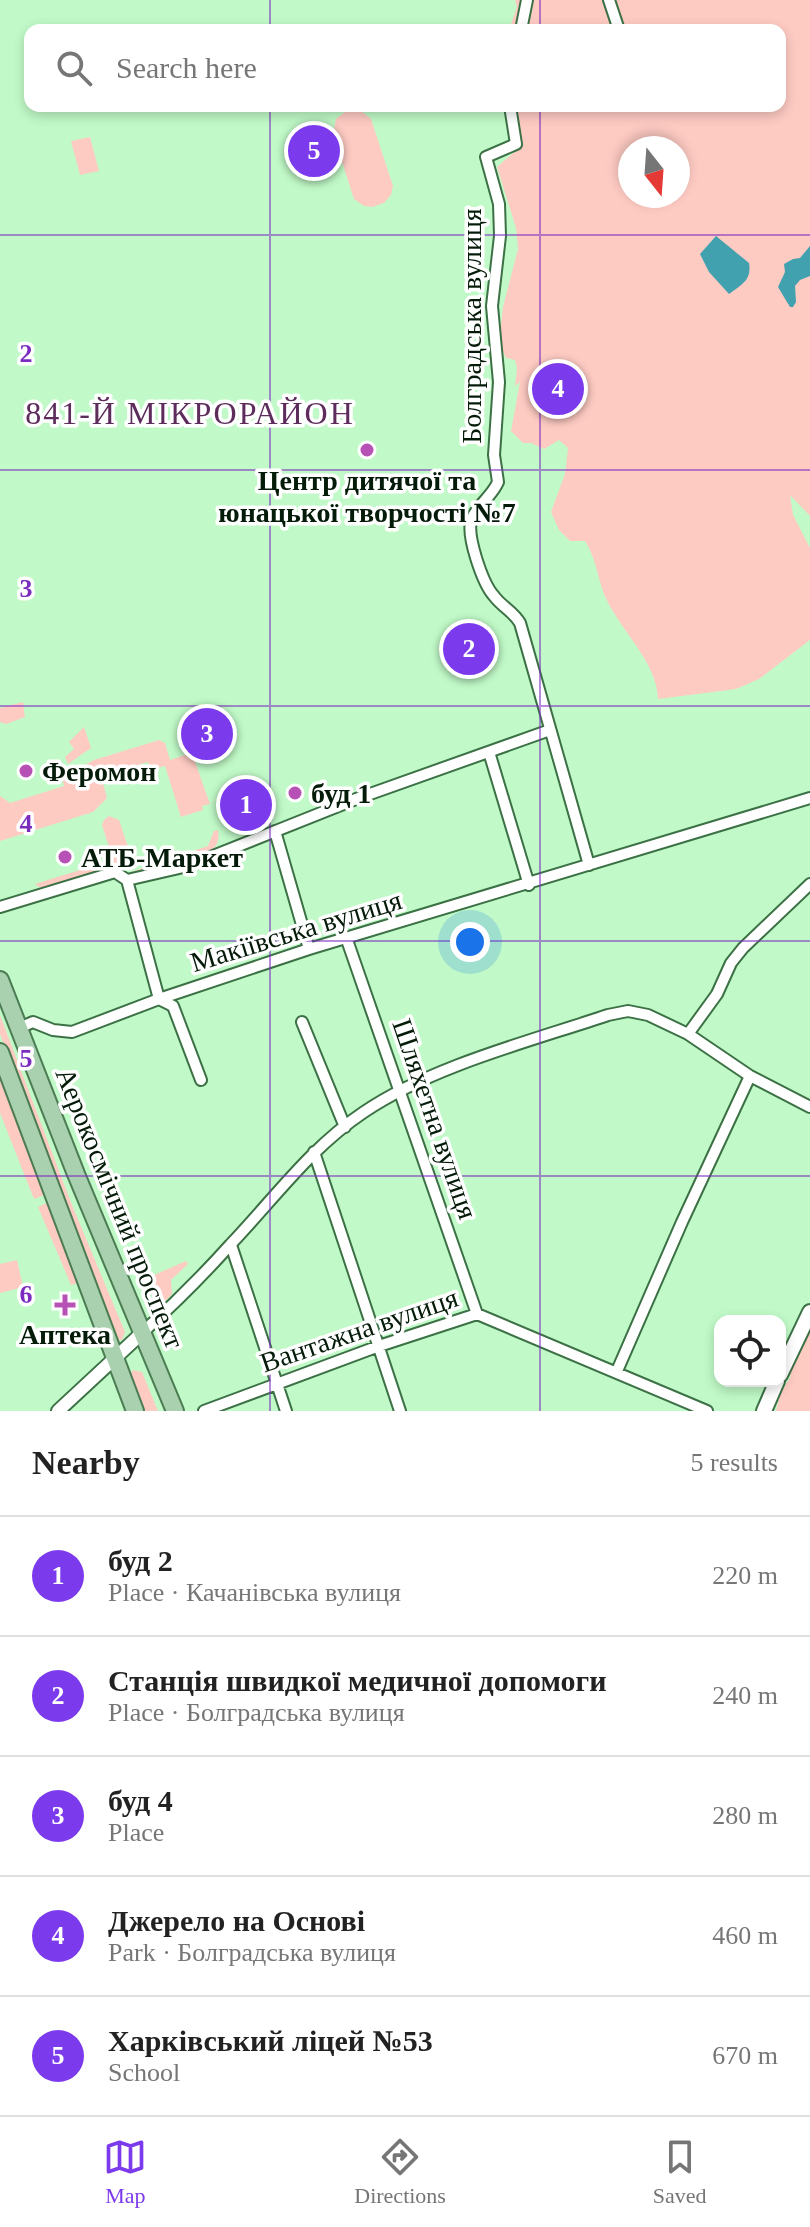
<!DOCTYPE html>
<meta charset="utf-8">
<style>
:root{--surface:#fff;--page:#f2f2f2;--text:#222;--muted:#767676;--line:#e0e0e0;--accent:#7c3aed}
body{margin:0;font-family:Georgia,serif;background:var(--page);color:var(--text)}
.controls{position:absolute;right:24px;bottom:24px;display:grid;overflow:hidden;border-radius:16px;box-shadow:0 4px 12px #0003}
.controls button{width:72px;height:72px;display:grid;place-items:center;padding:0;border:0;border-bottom:2px solid var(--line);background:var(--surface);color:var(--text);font:40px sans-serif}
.compass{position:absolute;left:618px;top:136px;width:72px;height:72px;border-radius:50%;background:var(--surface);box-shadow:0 4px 12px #0003;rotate:163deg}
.you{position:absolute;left:470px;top:942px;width:28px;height:28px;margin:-20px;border:6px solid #fff;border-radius:50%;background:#1a73e8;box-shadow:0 0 0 12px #1a73e833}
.badge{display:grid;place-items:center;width:52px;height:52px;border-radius:50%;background:var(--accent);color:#fff;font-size:26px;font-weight:700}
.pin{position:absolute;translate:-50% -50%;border:4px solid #fff;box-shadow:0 2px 8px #0006}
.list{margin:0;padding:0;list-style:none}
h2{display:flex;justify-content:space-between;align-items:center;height:104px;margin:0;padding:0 32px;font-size:34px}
h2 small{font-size:26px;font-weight:400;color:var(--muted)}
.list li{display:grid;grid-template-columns:52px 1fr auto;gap:24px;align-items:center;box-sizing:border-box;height:120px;padding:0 32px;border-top:2px solid var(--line)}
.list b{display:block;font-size:30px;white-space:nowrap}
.list p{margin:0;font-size:26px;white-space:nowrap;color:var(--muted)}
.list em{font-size:26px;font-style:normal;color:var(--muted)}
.icon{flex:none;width:44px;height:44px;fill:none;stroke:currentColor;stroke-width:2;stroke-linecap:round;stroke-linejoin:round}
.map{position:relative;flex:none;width:810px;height:1411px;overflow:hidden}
.search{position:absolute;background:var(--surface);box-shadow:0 4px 12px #0003;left:24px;right:24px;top:24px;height:88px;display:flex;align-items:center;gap:20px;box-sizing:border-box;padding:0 28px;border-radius:16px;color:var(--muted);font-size:30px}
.sheet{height:704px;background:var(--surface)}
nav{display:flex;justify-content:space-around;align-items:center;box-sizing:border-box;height:112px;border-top:2px solid var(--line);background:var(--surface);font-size:22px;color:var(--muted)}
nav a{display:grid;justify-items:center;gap:4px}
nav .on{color:var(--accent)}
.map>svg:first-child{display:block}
.green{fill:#fecbc3;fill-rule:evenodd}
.water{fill:#42a1ae}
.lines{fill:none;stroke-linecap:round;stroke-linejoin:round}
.minor-casing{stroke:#3c7145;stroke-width:14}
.tertiary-casing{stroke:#3c7145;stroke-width:16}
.secondary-casing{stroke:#3c7145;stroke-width:18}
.primary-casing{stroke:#4b7c52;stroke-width:20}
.minor{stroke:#fff;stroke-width:10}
.tertiary{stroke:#fff;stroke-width:12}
.secondary{stroke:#fff;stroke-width:14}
.primary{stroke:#a9d0af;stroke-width:16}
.grid{fill:none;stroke:#7b2cbf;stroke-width:2;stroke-opacity:0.55}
.poi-dot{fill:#b751b5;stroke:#fff;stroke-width:3}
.labels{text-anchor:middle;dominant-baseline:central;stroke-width:7;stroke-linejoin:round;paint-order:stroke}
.street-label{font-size:28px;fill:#051b09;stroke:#fff}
.poi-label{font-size:28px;font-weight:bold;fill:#051b09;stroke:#fff;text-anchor:start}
.quarter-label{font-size:32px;letter-spacing:2px;fill:#5d2c5c;stroke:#fff}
.grid-label{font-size:26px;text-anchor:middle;font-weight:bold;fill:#7b2cbf;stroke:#fff;stroke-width:7;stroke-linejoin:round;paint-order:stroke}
</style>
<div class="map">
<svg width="810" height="1411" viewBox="0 0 810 1411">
<rect width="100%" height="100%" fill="#c1fac8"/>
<path class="green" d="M 515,0 L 810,0 L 810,516 L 790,495 L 793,515 L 810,548 L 810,640 L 759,679 L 736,689 L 658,699 C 657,661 619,630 604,594 C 597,576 596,558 585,541 L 570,541 L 559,530 L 551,512 L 565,474 L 568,448 L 559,440 L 544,449 L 531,443 L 523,443 L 511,431 L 520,382 L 515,386 L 517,368 L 515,360 L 506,358 L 499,343 L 503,307 L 518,249 L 516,228 L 497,167 L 518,149 L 518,116 L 515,106 L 780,106 L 780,30 L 509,30 L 517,7 ZM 630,148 L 678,148 L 678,196 L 630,196 Z
M 347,110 L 360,110 L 371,119 L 393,186 L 391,195 L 384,203 L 372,207 L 364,206 L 354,199 L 333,134 L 336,119 Z
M 90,137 L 99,171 L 80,175 L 71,141 Z
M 23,702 L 25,717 L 6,724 L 0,722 L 0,708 Z
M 84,727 L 91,748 L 68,764 L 65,757 L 74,749 L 69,742 Z
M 159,740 L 165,743 L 170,760 L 188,754 L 193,756 L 210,804 L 202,806 L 203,810 L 181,817 L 165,766 L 151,770 L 148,762 L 101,776 L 107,798 L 93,812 L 0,841 L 0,796 L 10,803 L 64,786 L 62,777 L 94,760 Z
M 109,816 L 119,820 L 131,856 L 128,866 L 118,868 L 115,866 L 102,825 L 104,820 Z
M 218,830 C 219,837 219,842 214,848 C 201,862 151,869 132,874 L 131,872 L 208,846 L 214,831 Z
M 106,862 L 106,868 L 101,872 L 43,890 L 35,884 Z
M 0,1015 L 72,1205 L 125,1332 L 122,1340 L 117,1340 L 0,1034 Z
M 0,1070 L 47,1194 L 34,1199 L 0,1113 Z
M 49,1202 L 79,1283 L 71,1285 L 38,1207 Z
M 17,1260 L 23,1287 L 0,1293 L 0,1264 Z
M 186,1261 L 188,1264 L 171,1280 L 172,1294 L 158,1309 L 145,1279 Z
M 810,1327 L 810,1411 L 776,1411 L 780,1394 L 791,1376 L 789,1374 Z
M 133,1370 L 142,1372 L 158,1411 L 143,1411 L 129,1376 Z"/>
<path class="water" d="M 716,236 L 749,263 C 752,280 742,284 729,294 L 709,272 L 700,254 Z
M 810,246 L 810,276 L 800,280 L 795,286 L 796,302 L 793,307 L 790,307 L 778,287 L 785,272 L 784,264 L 793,259 L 800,258 Z"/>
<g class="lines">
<g class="minor-casing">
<path id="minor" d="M 609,0 L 619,30
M 521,30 L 527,0
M 510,106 L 516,144 L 486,157 L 499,204 L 500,236 L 492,306 L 499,382 L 494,455 L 498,482 C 492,496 478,505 472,518 C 465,534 483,584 494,596 C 502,607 513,611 520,623 L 589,865
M 489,752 L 529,885
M 275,831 L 309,949
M 0,907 L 115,872 L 127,880
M 347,940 L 477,1314
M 302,1022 L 345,1127
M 19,1028 L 33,1022 L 53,1030 L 72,1032 L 159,999 L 309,949 L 810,798
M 688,1034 L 717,994 L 731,963 L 743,948 L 810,884
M 201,1080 L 173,1006 L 159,999 L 127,880 L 188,866 L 356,799 L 550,730
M 314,1152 L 400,1411
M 231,1245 L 286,1411
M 143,1332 C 173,1305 203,1275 230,1245 C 274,1199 310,1148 364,1112 C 432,1066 531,1041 608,1015 L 628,1011 L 648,1015 L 688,1034 L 750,1076 L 810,1107
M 617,1371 L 682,1222 L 750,1076
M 204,1411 L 379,1346 L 477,1314 L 707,1411"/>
</g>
<g class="tertiary-casing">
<path id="tertiary" d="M 58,1411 L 143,1332"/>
</g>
<g class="secondary-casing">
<path id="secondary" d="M 780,1375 L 810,1312
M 764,1411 L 777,1381"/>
</g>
<g class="primary-casing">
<path id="primary" d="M 0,980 L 76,1174 L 175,1411
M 0,1052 L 135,1411"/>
</g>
<use href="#minor" class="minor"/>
<use href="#tertiary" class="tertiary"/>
<use href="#secondary" class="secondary"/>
<use href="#primary" class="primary"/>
</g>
<path class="grid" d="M 270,0 L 270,30M 540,0 L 540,30M 270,106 L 270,1411M 540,106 L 540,1411M 0,235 L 810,235M 0,470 L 810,470M 0,706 L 810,706M 0,941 L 810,941M 0,1176 L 810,1176"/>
<g class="poi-dot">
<circle cx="367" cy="450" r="8"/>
<circle cx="26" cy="771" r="8"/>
<circle cx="295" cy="793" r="8"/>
<circle cx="65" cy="857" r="8"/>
<path d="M61 1293h8v8h8v8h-8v8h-8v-8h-8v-8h8z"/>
</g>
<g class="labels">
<g class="street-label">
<text transform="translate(471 326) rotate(-90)">Болградська вулиця</text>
<text transform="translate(296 931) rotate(-17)">Макіївська вулиця</text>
<text transform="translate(435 1119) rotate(71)">Шляхетна вулиця</text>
<text transform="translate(120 1208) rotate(68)">Аерокосмічний проспект</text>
<text transform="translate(359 1330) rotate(-19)">Вантажна вулиця</text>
</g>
<g class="poi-label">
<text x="367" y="480" text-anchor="middle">Центр дитячої та<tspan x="367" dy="32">юнацької творчості №7</tspan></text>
<text x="42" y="771">Феромон</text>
<text x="311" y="793">буд 1</text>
<text x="81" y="857">АТБ-Маркет</text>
<text x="65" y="1334" text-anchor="middle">Аптека</text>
</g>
<g class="quarter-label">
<text x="190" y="413">841-Й МІКРОРАЙОН</text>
</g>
</g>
<g class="grid-label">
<text x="26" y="362">2</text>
<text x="26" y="597">3</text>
<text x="26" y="832">4</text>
<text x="26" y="1067">5</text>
<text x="26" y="1303">6</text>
</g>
</svg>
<div class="controls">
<button><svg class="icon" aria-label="locate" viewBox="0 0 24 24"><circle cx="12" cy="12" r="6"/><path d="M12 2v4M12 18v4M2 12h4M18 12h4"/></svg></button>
</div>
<svg class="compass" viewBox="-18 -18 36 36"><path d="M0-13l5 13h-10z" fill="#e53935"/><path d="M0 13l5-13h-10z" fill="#767676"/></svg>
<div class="you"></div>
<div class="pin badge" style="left:246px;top:805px">1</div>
<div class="pin badge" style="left:469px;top:649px">2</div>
<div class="pin badge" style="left:207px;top:734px">3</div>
<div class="pin badge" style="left:558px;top:389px">4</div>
<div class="pin badge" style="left:314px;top:151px">5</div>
<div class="search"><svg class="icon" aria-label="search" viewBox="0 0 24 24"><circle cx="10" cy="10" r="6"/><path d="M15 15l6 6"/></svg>Search here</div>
</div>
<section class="sheet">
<h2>Nearby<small>5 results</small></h2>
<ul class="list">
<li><span class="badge">1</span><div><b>буд 2</b><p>Place · Качанівська вулиця</p></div><em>220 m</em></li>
<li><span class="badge">2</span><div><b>Станція швидкої медичної допомоги</b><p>Place · Болградська вулиця</p></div><em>240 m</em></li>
<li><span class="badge">3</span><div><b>буд 4</b><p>Place</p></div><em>280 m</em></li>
<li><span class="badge">4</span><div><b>Джерело на Основі</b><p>Park · Болградська вулиця</p></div><em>460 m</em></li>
<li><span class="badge">5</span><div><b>Харківський ліцей №53</b><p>School</p></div><em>670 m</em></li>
</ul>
</section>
<nav>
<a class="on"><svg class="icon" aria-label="map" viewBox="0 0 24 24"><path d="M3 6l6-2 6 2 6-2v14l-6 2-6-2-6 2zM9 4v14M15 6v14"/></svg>Map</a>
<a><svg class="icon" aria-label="directions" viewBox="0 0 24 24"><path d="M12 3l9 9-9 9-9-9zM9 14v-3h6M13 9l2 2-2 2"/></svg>Directions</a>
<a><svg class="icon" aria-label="saved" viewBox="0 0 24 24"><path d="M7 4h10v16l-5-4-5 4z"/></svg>Saved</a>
</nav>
